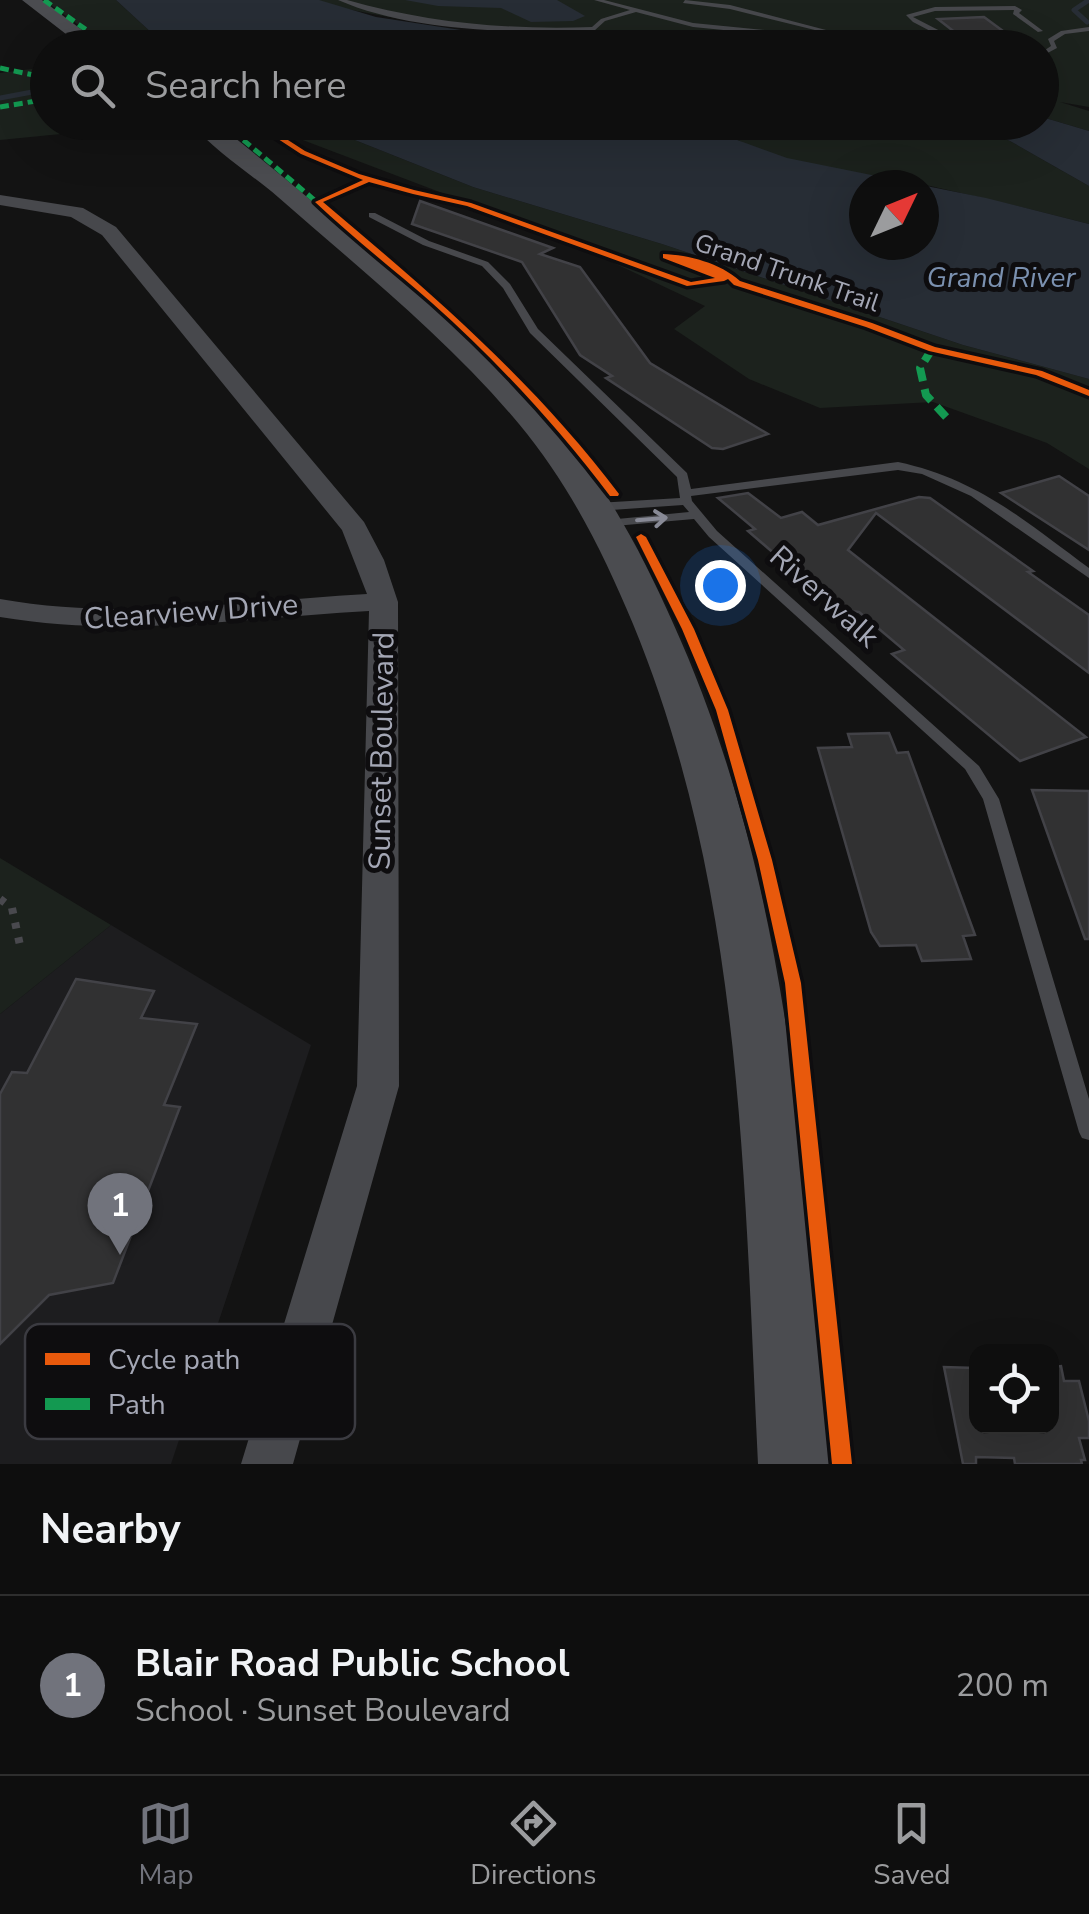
<!DOCTYPE html>
<meta charset="utf-8">
<style>
:root{--surface:#0e0e0e;--page:#1c1c1c;--text:#f1f3f6;--muted:#9b9c9e;--line:#2e2e2e;--accent:#71737c}
body{margin:0;font-family:"Nunito Sans",sans-serif;background:var(--page);color:var(--text)}
.controls{position:absolute;right:30px;bottom:30px;display:grid;overflow:hidden;border-radius:20px;box-shadow:0 10px 40px #0002}
.controls button{width:90px;height:90px;display:grid;place-items:center;padding:0;border:0;border-bottom:2px solid var(--line);background:var(--surface);color:var(--text);font:50px sans-serif}
.compass{position:absolute;left:849px;top:170px;width:90px;height:90px;border-radius:50%;background:var(--surface);box-shadow:0 10px 40px #0002;rotate:47deg}
.you{position:absolute;left:720px;top:585px;width:35px;height:35px;margin:-25px;border:8px solid #fff;border-radius:50%;background:#1a73e8;box-shadow:0 0 0 15px #1a73e833}
.badge{display:grid;place-items:center;width:65px;height:65px;border-radius:50%;background:var(--accent);color:#fff;font-size:32px;font-weight:700}
.pin{position:absolute;translate:-50% -82px;filter:drop-shadow(0 2px 5px #0008)}
.pin::after{content:'';position:absolute;top:52px;width:35px;height:30px;background:inherit;clip-path:polygon(0 0,100% 0,50% 100%)}
.list{margin:0;padding:0;list-style:none}
h2{display:flex;justify-content:space-between;align-items:center;height:130px;margin:0;padding:0 40px;font-size:42px}
h2 small{font-size:32px;font-weight:400;color:var(--muted)}
.list li{display:grid;grid-template-columns:65px 1fr auto;gap:30px;align-items:center;box-sizing:border-box;height:180px;padding:0 40px;border-top:2px solid var(--line)}
.list b{display:block;font-size:38px;white-space:nowrap}
.list p{margin:0;font-size:32px;white-space:nowrap;color:var(--muted)}
.list em{font-size:32px;font-style:normal;color:var(--muted)}
.icon{flex:none;width:55px;height:55px;fill:none;stroke:currentColor;stroke-width:2;stroke-linecap:round;stroke-linejoin:round}
.map{position:relative;flex:none;width:1089px;height:1464px;overflow:hidden}
.search{position:absolute;background:var(--surface);box-shadow:0 10px 40px #0002;left:30px;right:30px;top:30px;height:110px;display:flex;align-items:center;gap:25px;box-sizing:border-box;padding:0 35px;border-radius:55px;color:var(--muted);font-size:38px}
.sheet{height:310px;background:var(--surface)}
nav{display:flex;justify-content:space-around;align-items:center;box-sizing:border-box;height:140px;border-top:2px solid var(--line);background:var(--surface);font-size:28px;color:var(--muted)}
nav a{display:grid;justify-items:center;gap:5px}
nav .on{color:var(--accent)}
.map>svg:first-child{display:block}
.built{fill:#1d1d1f}
.green{fill:#1c221d}
.water{fill:#272d35;fill-rule:evenodd}
.lines{fill:none;stroke-linecap:round;stroke-linejoin:round}
.stream{stroke:#272d35;stroke-width:5}
.building{fill:#313132;stroke:#424247;stroke-width:2.5}
.path{stroke:#49494e;stroke-width:8;stroke-dasharray:6 9;stroke-linecap:butt}
.lane{fill:#47484c;fill-rule:evenodd}
.street{fill:#47484c;fill-rule:evenodd}
.secondary{fill:#4b4c50;fill-rule:evenodd}
.quiet-far1{stroke:#139951;stroke-width:5;stroke-dasharray:9 5;stroke-linecap:butt}
.quiet{stroke:#139951;stroke-width:8;stroke-dasharray:14 8;stroke-linecap:butt}
.cycleway-casing{stroke:#0e0d0f;stroke-width:7}
.cycleway{fill:#e8590c;fill-rule:evenodd}
.oneway{stroke:#888a96}
.labels{text-anchor:middle;dominant-baseline:central;stroke-width:10;stroke-linejoin:round;paint-order:stroke}
.far-street-label{font-size:25px;fill:#a4a7b5;stroke:#0e0d0f}
.far-water-label{font-size:28px;font-style:italic;fill:#7b91b0;stroke:#0e0d0f}
.street-label{font-size:30px;fill:#a4a7b5;stroke:#0e0d0f}
.key{fill:#0e0d0f;stroke:#3b3b41;stroke-width:2.5}
.key-label{font-size:28px;fill:#a4a7b5}
</style>
<div class="map">
<svg width="1089" height="1464" viewBox="0 0 1089 1464">
<rect width="100%" height="100%" fill="#131313"/>
<path class="built" d="M 111,925 L 311,1045 L 171,1464 L 0,1464 L 0,1014 Z"/>
<path class="green" d="M 44,0 L 116,0 L 167,47 L 109,47 Z
M 308,0 L 1089,0 L 1089,107 L 1060,102 L 1089,111 L 1089,131 L 1042,117 L 1042,48 C 899,48 758,47 616,39 C 512,33 410,26 308,0 Z
M 47,67 L 48,122 L 173,123 L 0,140 L 0,73 Z
M 258,123 L 312,123 L 473,187 L 662,244 L 963,345 L 1089,379 L 1089,469 L 1047,443 L 933,402 L 820,408 L 749,379 L 674,329 L 705,306 L 561,238 Z
M 715,123 L 967,123 L 1010,141 L 1089,186 L 1089,224 C 1032,209 975,196 917,183 C 853,170 764,169 715,123 Z
M 0,858 L 111,925 L 0,1014 Z"/>
<path class="water" d="M 116,0 L 319,0 L 376,17 L 461,30 L 564,34 L 721,30 L 808,47 L 167,47 Z
M 405,0 L 557,0 L 585,16 L 573,21 L 531,22 L 501,8 L 438,6 Z
M 1042,117 L 1089,131 L 1089,186 L 1010,141 L 967,123 L 1042,122 Z
M 312,123 L 715,123 L 729,137 L 787,158 L 986,198 L 1089,224 L 1089,379 L 963,345 L 662,244 L 473,187 ZM 924,185 L 924,245 L 864,245 L 864,185 Z"/>
<g class="lines">
<path class="stream" d="M 1087,22 L 1074,10 L 1089,0
M 0,98 L 48,89"/>
</g>
<path class="building" d="M 984,17 L 1026,48 L 975,48 L 938,19 Z
M 420,201 L 553,248 L 540,254 L 580,267 L 650,363 L 768,434 L 723,449 L 712,448 L 606,378 L 612,376 L 580,355 L 522,262 L 412,224 Z
M 1059,476 L 1089,496 L 1089,550 L 1001,493 Z
M 748,493 L 781,518 L 802,512 L 818,525 L 919,497 L 930,498 L 1033,571 L 1028,572 L 1089,615 L 1089,673 L 876,513 L 848,550 L 1086,737 L 1020,761 L 892,654 L 904,650 L 859,612 L 840,610 L 748,531 L 755,529 L 718,498 Z
M 889,733 L 897,753 L 908,752 L 975,935 L 963,936 L 971,959 L 922,961 L 916,945 L 880,946 L 871,932 L 818,748 L 852,747 L 848,734 Z
M 1032,790 L 1089,791 L 1089,939 L 1085,939 Z
M 76,979 L 154,991 L 141,1018 L 197,1024 L 164,1105 L 180,1107 L 113,1283 L 49,1295 L 0,1344 L 0,1094 L 12,1072 L 27,1073 Z
M 1061,1366 L 1064,1381 L 1079,1381 L 1089,1421 L 1089,1438 L 1079,1438 L 1085,1460 L 1081,1460 L 1082,1464 L 1015,1464 L 1014,1458 L 976,1457 L 976,1464 L 963,1464 L 944,1367 L 976,1368 L 976,1426 L 1052,1426 L 1052,1367 Z"/>
<g class="lines">
<path class="path" d="M 0,899 L 12,908 L 21,950"/>
<path class="lane" d="M 338,0 L 347,0 C 428,23 509,30 592,27 L 601,19 L 630,10 L 594,0 L 604,0 L 693,23 L 834,37 L 904,39 L 936,34 L 913,22 L 906,15 L 935,7 L 1015,6 L 1022,10 L 1019,13 L 1043,31 L 1038,32 L 1013,14 L 1014,10 L 935,11 L 913,17 L 944,33 L 950,33 L 950,35 L 969,48 L 961,48 L 942,37 L 904,43 L 834,41 L 693,27 L 636,12 L 605,21 L 594,31 C 515,33 411,32 338,0 Z
M 685,0 L 730,5 L 826,30 L 823,32 L 730,9 L 683,3 Z
M 1089,27 L 1089,31 L 1065,34 L 1054,41 L 1057,48 L 1042,56 L 1042,52 L 1051,46 L 1048,39 L 1061,31 Z
M 369,213 L 375,213 L 429,241 L 488,262 L 510,284 L 538,329 L 687,473 L 691,489 L 898,462 C 978,479 1025,521 1089,568 L 1089,578 L 971,496 L 922,474 L 898,470 L 691,496 L 692,501 L 717,531 L 979,766 L 999,799 L 1089,1099 L 1089,1140 L 1082,1138 L 1079,1132 L 983,799 L 965,769 L 709,537 L 694,519 L 603,527 L 603,521 L 607,520 L 689,512 L 683,505 L 597,511 L 591,507 L 597,503 L 680,498 L 677,477 L 530,333 L 503,288 L 482,266 L 423,245 L 369,217 Z"/>
<path class="street" d="M 0,195 L 83,208 L 116,227 L 364,522 L 384,560 L 398,602 L 399,1086 L 293,1464 L 241,1464 L 357,1086 L 369,611 C 245,618 124,638 0,617 L 0,599 C 124,621 243,601 367,594 L 342,530 L 102,235 L 71,217 L 0,205 Z"/>
<path class="secondary" d="M 22,0 L 42,0 L 106,48 L 84,48 Z
M 190,122 L 216,122 L 230,134 C 282,175 333,219 384,262 C 452,320 521,378 575,450 C 615,503 646,562 673,623 C 793,888 806,1178 830,1464 L 758,1464 C 744,1180 743,891 633,624 C 603,552 569,484 519,424 C 449,340 360,269 278,197 C 250,173 214,151 190,122 Z"/>
<path class="quiet-far1" d="M 44,0 L 112,48
M 0,68 L 48,78
M 0,107 L 48,99
M 222,122 L 325,209"/>
<path class="quiet" d="M 932,349 L 920,368 L 926,395 L 947,418"/>
<g class="cycleway-casing">
<path id="cycleway" d="M 252,122 L 260,122 L 305,151 L 359,174 L 414,190 L 471,203 L 691,282 L 715,278 L 663,258 L 663,254 C 689,255 720,263 740,281 L 872,323 L 935,347 L 1042,371 L 1089,390 L 1089,396 L 1036,375 L 929,351 L 866,327 L 734,285 L 728,279 L 724,281 L 687,286 L 467,206 L 413,194 L 369,182 L 323,202 C 430,292 535,382 619,494 L 618,496 L 610,496 C 557,426 498,362 432,303 C 393,269 352,237 315,202 L 363,180 L 301,154 Z
M 641,534 L 646,537 L 694,629 L 728,710 L 772,860 L 801,983 L 852,1464 L 832,1464 L 785,983 L 758,860 L 716,710 L 682,629 L 636,537 Z"/>
</g>
<use href="#cycleway" class="cycleway"/>
</g>
<defs><path id="oneway-shaft" d="M-6 0H5M1.5-3L5.5 0L1.5 3" fill="none" stroke-width="1.6" stroke-linecap="round" stroke-linejoin="round" transform="scale(2.5)"/></defs>
<use class="oneway" href="#oneway-shaft" transform="translate(652 519) rotate(-5)"/>
<g class="labels">
<g class="far-street-label">
<text transform="translate(787 273) rotate(19)">Grand Trunk Trail</text>
</g>
<g class="far-water-label">
<text x="1001" y="278">Grand River</text>
</g>
<g class="street-label">
<text transform="translate(824 597) rotate(42)">Riverwalk</text>
<text transform="translate(191 612) rotate(-4)">Clearview Drive</text>
<text transform="translate(382 751) rotate(-89)">Sunset Boulevard</text>
</g>
</g>
<rect x="25" y="1324" width="330" height="115" rx="15" class="key"/>
<rect x="45" y="1353" width="45" height="12" fill="#e8590c"/>
<rect x="45" y="1398" width="45" height="12" fill="#139951"/>
<g class="key-label">
<text x="108" y="1369">Cycle path</text>
<text x="108" y="1414">Path</text>
</g>
</svg>
<div class="controls">
<button><svg class="icon" aria-label="locate" viewBox="0 0 24 24"><circle cx="12" cy="12" r="6"/><path d="M12 2v4M12 18v4M2 12h4M18 12h4"/></svg></button>
</div>
<svg class="compass" viewBox="-18 -18 36 36"><path d="M0-13l5 13h-10z" fill="#e53935"/><path d="M0 13l5-13h-10z" fill="#9b9c9e"/></svg>
<div class="you"></div>
<div class="pin badge" style="left:120px;top:1255px">1</div>
<div class="search"><svg class="icon" aria-label="search" viewBox="0 0 24 24"><circle cx="10" cy="10" r="6"/><path d="M15 15l6 6"/></svg>Search here</div>
</div>
<section class="sheet">
<h2>Nearby<small></small></h2>
<ul class="list">
<li><span class="badge">1</span><div><b>Blair Road Public School</b><p>School · Sunset Boulevard</p></div><em>200 m</em></li>
</ul>
</section>
<nav>
<a class="on"><svg class="icon" aria-label="map" viewBox="0 0 24 24"><path d="M3 6l6-2 6 2 6-2v14l-6 2-6-2-6 2zM9 4v14M15 6v14"/></svg>Map</a>
<a><svg class="icon" aria-label="directions" viewBox="0 0 24 24"><path d="M12 3l9 9-9 9-9-9zM9 14v-3h6M13 9l2 2-2 2"/></svg>Directions</a>
<a><svg class="icon" aria-label="saved" viewBox="0 0 24 24"><path d="M7 4h10v16l-5-4-5 4z"/></svg>Saved</a>
</nav>
